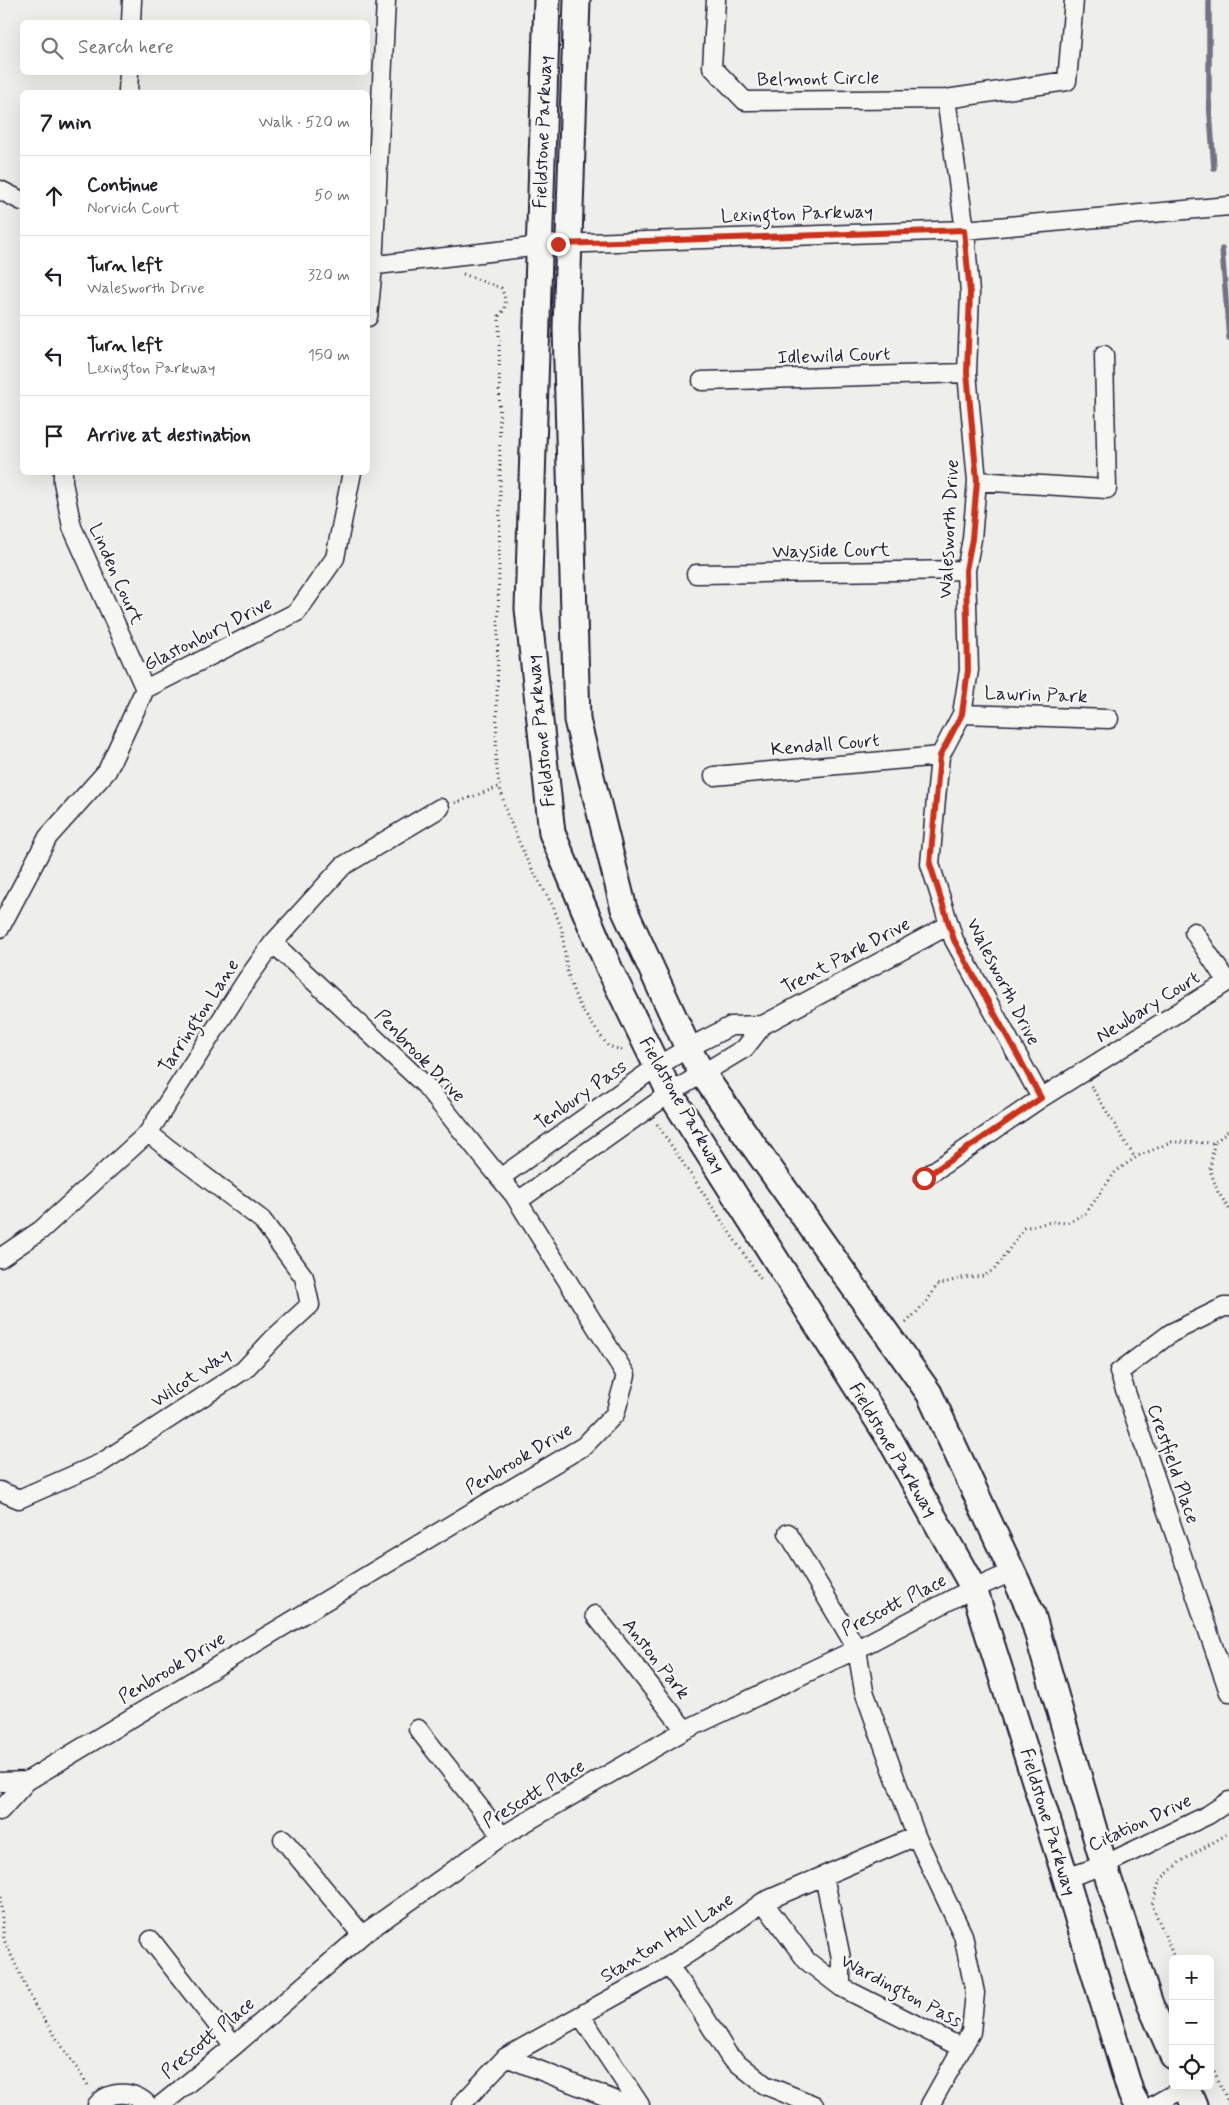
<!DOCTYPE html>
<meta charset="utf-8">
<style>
:root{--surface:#fff;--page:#f6f6f6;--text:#202124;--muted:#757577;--line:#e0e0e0}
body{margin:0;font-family:Mynerve,sans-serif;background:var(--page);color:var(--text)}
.controls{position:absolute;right:15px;bottom:15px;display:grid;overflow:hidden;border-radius:8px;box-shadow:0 5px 20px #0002}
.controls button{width:45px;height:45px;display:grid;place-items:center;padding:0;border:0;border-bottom:1px solid var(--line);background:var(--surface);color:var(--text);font:25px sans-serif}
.stop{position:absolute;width:15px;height:15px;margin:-11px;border:4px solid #c8321e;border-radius:50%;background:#fff}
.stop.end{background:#c8321e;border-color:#fff;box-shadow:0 1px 5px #0008}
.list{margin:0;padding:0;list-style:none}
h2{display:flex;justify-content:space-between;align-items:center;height:65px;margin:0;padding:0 20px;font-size:21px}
h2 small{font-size:16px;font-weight:400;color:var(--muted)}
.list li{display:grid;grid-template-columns:32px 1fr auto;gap:15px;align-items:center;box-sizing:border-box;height:80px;padding:0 20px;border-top:1px solid var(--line)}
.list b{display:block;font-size:19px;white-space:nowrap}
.list p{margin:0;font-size:16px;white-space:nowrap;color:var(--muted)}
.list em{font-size:16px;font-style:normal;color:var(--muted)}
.icon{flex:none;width:28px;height:28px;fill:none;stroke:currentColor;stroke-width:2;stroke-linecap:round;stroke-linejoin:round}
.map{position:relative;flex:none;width:1229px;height:2105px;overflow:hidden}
.search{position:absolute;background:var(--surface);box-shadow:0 5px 20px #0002;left:20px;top:20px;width:350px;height:55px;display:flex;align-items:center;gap:12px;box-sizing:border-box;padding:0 18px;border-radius:8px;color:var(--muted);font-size:19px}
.panel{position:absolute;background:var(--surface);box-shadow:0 5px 20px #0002;left:20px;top:90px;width:350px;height:385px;border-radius:8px}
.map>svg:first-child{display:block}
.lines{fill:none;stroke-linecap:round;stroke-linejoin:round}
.stream{stroke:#727281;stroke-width:5.5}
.street-casing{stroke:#22223b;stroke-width:21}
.secondary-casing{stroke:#22223b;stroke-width:29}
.path{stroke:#22223b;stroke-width:3;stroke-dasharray:1 4;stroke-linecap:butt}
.street{stroke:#f6f6f2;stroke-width:18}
.secondary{stroke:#f6f6f2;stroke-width:25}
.route{stroke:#c8321e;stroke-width:6}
.labels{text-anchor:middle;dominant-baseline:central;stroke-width:4.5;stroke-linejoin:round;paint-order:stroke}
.street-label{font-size:19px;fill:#22223b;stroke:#f6f6f2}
</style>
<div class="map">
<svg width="1229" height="2105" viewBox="0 0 1229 2105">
<rect width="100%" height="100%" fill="#eeeeeb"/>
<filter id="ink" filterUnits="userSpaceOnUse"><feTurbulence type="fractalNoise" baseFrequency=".02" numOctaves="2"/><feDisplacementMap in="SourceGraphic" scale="10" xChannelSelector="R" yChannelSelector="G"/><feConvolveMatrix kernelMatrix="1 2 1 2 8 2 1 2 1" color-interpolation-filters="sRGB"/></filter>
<g filter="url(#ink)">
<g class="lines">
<path class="stream" d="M 1209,0 L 1209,100 L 1214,168
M 1222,249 L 1229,338"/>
<g class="street-casing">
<path id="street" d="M 716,0 L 712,67 L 745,101 L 946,99 L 1067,81 L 1074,0
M 131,22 L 132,0
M 128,92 L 129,72
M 946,99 L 965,230 L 970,293 L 967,373 L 977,481 L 972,539 L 966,570 L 969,670 L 962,714 L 940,756 L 930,864 L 954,940 L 1041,1098
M 0,190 L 22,201
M 368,266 L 558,244 L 965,230 L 1229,206
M 368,317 L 373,267 L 386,0
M 702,381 L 967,373
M 63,472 L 63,482 L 72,527 L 145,689
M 977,481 L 1107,489 L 1104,355
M 696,574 L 966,570
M 962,714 L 1109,719
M 714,776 L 940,756
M 0,928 L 48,837 L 107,771 L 145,689 L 297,612 L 335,558 L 352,472
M 500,1178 L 656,1067 L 688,1048 L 731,1026 L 763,1025
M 924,1178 L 1041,1098 L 1227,982 L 1194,932
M 518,1201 L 670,1093 L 745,1048 L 763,1025 L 949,925
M 0,1258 L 41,1230 L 148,1133 L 248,978 L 273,943 L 343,866 L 440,808
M 1229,1307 L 1224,1307 L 1171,1333 L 1119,1372 L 1229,1692
M 0,1491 L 19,1499 L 101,1463 L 244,1370 L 273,1339 L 310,1305 L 304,1277 L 262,1220 L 148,1133
M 788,1533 L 857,1649 L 864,1691 L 916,1836 L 963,1935 L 975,1993 L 971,2032 L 930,2105
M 595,1615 L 685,1730
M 418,1729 L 502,1836
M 0,1782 L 27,1781 L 489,1502 L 584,1446 L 615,1414 L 626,1375 L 514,1195 L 500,1178 L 425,1085 L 273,943
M 0,1811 L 27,1781
M 283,1839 L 362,1935
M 824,1876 L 841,1958 L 841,1987
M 1066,1878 L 1104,1865 L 1208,1815 L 1229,1801
M 763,1902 L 807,1961 L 841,1987 L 962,2048
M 151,1940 L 234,2046
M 669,1966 L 698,2006 L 729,2056 L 765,2085 L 814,2105
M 581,2016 L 640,2105
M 506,2057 L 627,2105
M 97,2105 C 110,2089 135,2091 148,2105
M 161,2105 L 234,2046 L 362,1935 L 502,1836 L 685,1730 L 857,1649 L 960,1595 L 1012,1572
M 461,2105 L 506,2057 L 669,1966 L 723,1931 L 763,1902 L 916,1836
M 1154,2105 L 1186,2087"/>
</g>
<g class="secondary-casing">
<path id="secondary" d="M 547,0 L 528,609 L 552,833 L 610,970 L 670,1093 L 891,1441 L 974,1589 L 1062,1866 L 1131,2094 L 1137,2105
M 577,0 L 566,328 L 577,720 L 624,909 L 688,1048 L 702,1073 L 929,1393 L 1032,1614 L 1104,1865 L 1150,2004 L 1173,2056
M 1186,2086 L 1194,2105"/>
</g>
<path class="path" d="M 463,274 L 501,288 C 506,299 508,307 499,316 L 500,499 L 496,762 L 499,784 L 507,814 L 527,860 L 553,906 L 562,930 L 567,970 L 574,993 L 582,1010 L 608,1046 L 625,1051
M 455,803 L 499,787
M 1091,1086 L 1135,1158
M 657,1124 L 762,1281
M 1214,1143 L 1210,1170 L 1218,1192 L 1229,1209
M 906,1323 L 927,1301 L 937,1285 L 962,1278 L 984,1276 L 996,1268 L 1024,1228 L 1051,1222 L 1067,1223 L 1086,1213 L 1116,1171 L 1138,1156 L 1172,1142 L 1214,1143 L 1229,1130
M 0,1897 L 4,1940 L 35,2006 L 90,2088
M 1175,1959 L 1152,1905 L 1160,1880 L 1180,1862 L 1229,1833
M 1210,2062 L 1229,2104"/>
<use href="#street" class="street"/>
<use href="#secondary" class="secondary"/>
</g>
</g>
<g class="lines" filter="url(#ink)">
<path class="route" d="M 558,244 L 964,230 L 970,293 L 967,372 L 977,481 L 972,539 L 966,570 L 968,670 L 962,714 L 940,756 L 930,864 L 954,940 L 1041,1098 L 924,1178"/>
</g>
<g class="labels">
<g class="street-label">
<text transform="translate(818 79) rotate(-1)">Belmont Circle</text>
<text transform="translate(543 132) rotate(-88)">Fieldstone Parkway</text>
<text transform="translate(797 214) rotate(-2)">Lexington Parkway</text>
<text transform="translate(834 356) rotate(-2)">Idlewild Court</text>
<text transform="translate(949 529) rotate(-87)">Walesworth Drive</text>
<text transform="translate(831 551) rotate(-1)">Wayside Court</text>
<text transform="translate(116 574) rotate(66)">Linden Court</text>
<text transform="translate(208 634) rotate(-27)">Glastonbury Drive</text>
<text transform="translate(1036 695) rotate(2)">Lawrin Park</text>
<text transform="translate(541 731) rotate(-96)">Fieldstone Parkway</text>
<text transform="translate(825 745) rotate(-5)">Kendall Court</text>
<text transform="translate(846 956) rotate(-28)">Trent Park Drive</text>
<text transform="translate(1003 982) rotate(63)">Walesworth Drive</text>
<text transform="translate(1148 1007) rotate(-32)">Newbary Court</text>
<text transform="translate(199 1016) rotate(-57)">Tarrington Lane</text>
<text transform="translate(420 1056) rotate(46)">Penbrook Drive</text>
<text transform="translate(581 1095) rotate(-35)">Tenbury Pass</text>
<text transform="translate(682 1105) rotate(60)">Fieldstone Parkway</text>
<text transform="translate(191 1378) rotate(-34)">Wilcot Way</text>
<text transform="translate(893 1450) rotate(59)">Fieldstone Parkway</text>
<text transform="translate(519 1459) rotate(-31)">Penbrook Drive</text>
<text transform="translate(1173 1464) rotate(71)">Crestfield Place</text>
<text transform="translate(894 1605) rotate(-27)">Prescott Place</text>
<text transform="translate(656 1659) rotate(52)">Anston Park</text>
<text transform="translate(172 1668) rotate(-31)">Penbrook Drive</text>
<text transform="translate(534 1794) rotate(-31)">Prescott Place</text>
<text transform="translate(1048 1822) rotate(73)">Fieldstone Parkway</text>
<text transform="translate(1140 1823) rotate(-25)">Citation Drive</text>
<text transform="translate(667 1938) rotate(-32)">Stanton Hall Lane</text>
<text transform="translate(901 1991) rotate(28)">Wardington Pass</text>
<text transform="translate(208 2038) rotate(-40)">Prescott Place</text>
</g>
</g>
</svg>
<div class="controls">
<button>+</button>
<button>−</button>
<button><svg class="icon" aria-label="locate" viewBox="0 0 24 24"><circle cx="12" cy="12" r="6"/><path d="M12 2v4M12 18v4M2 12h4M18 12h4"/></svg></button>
</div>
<div class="stop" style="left:924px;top:1178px"></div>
<div class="stop end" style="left:558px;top:244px"></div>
<div class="search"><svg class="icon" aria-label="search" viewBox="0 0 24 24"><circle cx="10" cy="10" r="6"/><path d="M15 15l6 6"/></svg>Search here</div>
<section class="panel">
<h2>7 min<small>Walk · 520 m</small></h2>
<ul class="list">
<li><svg class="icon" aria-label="ahead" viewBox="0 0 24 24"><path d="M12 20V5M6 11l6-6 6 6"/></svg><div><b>Continue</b><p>Norvich Court</p></div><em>50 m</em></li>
<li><svg class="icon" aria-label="left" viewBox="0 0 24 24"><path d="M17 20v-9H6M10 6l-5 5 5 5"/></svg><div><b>Turn left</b><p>Walesworth Drive</p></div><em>320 m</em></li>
<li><svg class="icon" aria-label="left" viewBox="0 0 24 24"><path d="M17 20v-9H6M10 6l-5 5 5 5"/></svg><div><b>Turn left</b><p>Lexington Parkway</p></div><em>150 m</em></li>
<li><svg class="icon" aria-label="arrive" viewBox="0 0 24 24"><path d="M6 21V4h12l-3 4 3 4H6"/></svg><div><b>Arrive at destination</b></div></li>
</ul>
</section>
</div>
